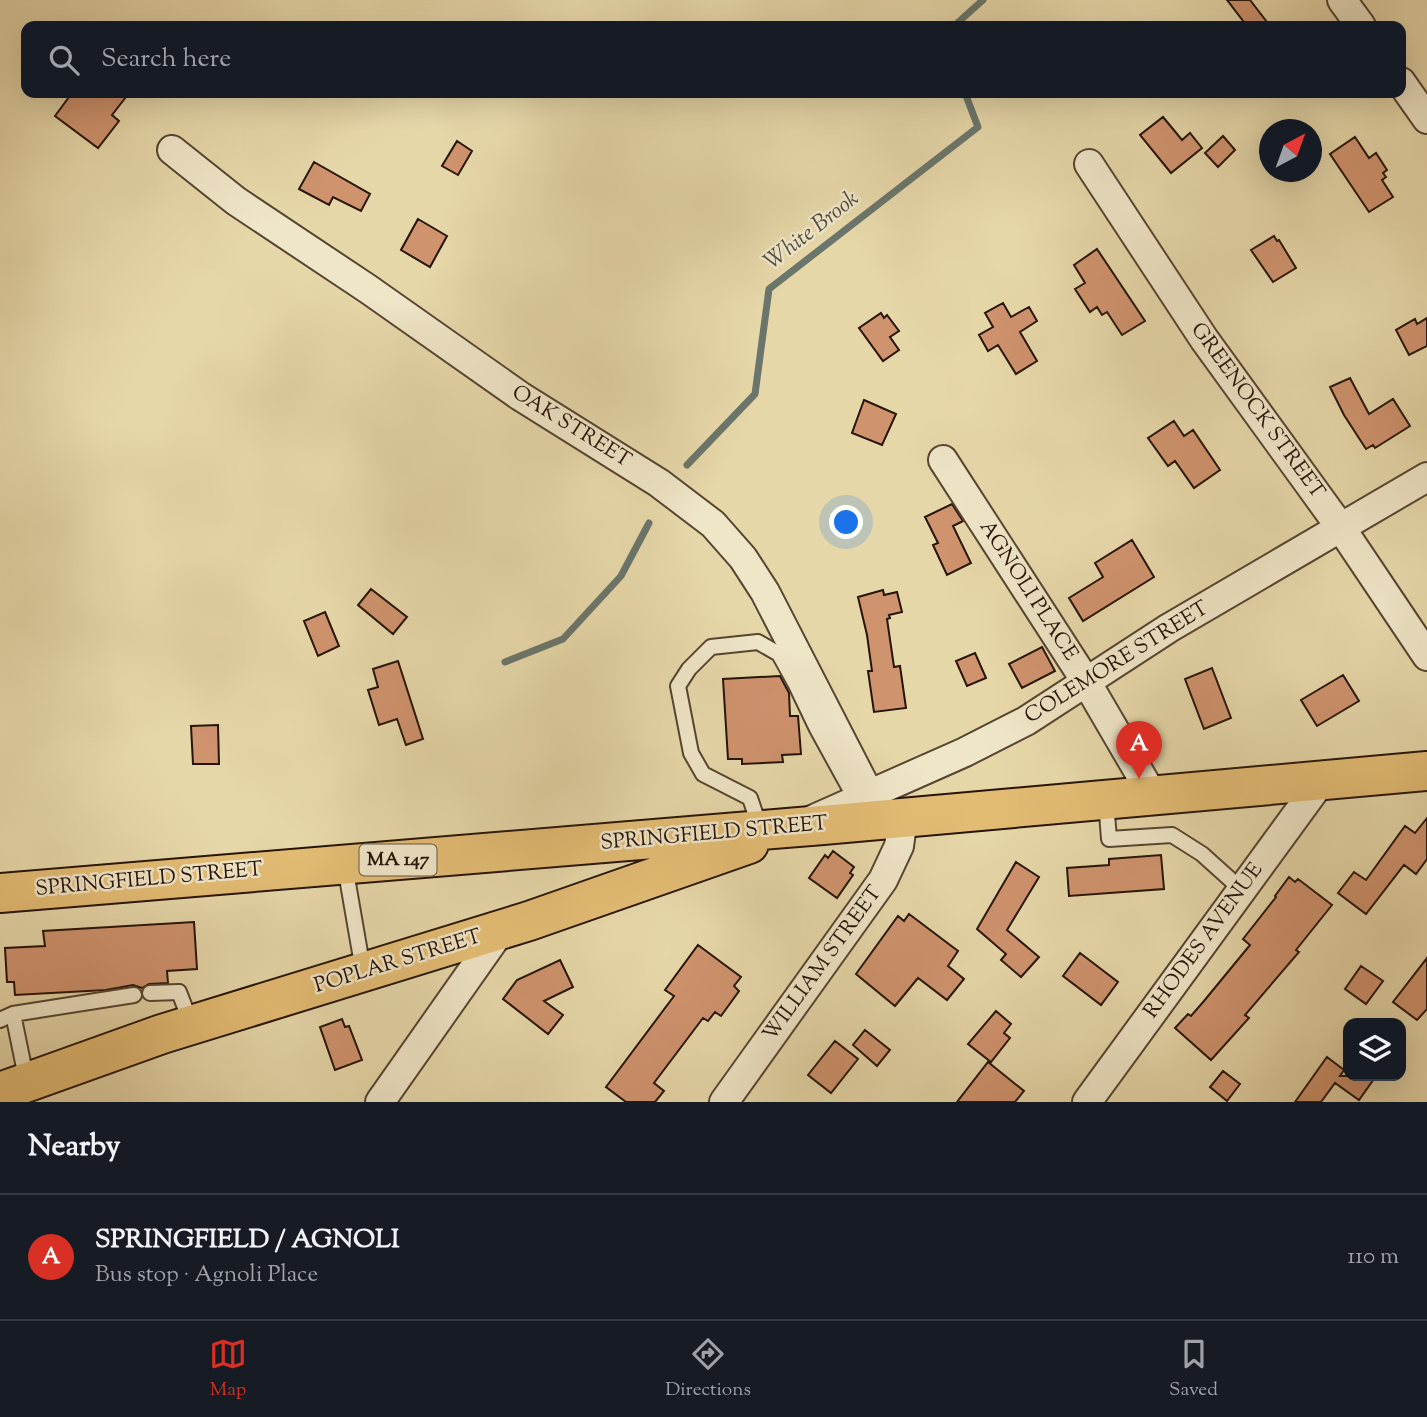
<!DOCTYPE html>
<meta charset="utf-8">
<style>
:root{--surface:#171b24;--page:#20242c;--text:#f1f3f6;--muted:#9ea1a6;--line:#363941;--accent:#d93025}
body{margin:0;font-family:"Sorts Mill Goudy",serif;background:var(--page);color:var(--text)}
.controls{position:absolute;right:21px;bottom:21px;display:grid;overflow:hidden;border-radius:14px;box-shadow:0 7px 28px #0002}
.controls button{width:63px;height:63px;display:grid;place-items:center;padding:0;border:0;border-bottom:2px solid var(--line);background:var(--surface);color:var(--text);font:35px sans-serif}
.compass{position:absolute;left:1259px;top:119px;width:63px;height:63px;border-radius:50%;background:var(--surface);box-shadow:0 7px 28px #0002;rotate:41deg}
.you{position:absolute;left:847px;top:523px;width:24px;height:24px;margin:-18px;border:5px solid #fff;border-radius:50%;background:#1a73e8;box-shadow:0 0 0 10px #1a73e833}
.badge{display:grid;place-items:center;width:46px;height:46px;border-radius:50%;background:var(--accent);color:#fff;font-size:23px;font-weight:700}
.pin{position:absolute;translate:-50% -58px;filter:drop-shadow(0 2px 4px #0008)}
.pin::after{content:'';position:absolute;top:37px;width:24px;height:21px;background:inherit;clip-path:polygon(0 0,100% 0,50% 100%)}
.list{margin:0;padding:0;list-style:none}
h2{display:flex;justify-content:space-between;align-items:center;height:91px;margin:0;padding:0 28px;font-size:30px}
h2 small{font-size:23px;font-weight:400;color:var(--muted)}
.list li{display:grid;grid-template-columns:46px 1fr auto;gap:21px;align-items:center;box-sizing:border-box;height:126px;padding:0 28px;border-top:2px solid var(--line)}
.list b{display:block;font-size:26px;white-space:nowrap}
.list p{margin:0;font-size:23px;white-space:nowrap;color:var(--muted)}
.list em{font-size:23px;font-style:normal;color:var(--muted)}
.icon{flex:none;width:38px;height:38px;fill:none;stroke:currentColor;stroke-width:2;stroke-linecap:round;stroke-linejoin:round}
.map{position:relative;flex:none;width:1427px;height:1102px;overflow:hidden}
.search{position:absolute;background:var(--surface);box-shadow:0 7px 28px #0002;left:21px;right:21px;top:21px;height:77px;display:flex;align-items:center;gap:18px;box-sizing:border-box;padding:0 24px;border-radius:14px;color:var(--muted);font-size:26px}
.sheet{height:217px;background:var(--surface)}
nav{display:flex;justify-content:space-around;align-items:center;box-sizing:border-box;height:98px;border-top:2px solid var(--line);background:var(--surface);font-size:19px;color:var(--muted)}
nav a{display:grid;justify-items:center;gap:4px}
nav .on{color:var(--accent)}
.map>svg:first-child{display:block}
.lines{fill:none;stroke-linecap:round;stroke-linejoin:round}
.stream{stroke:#6a766c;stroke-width:7}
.building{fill:#cf936e;stroke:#261409;stroke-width:2}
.lane-casing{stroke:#564531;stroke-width:18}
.street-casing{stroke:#564531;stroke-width:32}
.primary-casing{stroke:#261409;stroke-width:42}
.lane{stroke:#efe5c7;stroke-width:14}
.street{stroke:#efe5c7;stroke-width:28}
.primary{stroke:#e3bc74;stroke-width:38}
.labels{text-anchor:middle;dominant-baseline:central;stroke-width:5;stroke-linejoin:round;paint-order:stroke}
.shield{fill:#efe5c7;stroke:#625342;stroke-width:2}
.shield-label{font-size:19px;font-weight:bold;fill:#261409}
.street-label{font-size:21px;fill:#261409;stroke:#efe5c7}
.water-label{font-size:23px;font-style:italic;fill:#4e4d43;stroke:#efe5c7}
</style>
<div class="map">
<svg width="1427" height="1102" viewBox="0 0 1427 1102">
<rect width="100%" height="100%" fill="#e6d7a9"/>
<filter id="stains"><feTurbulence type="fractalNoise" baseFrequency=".00286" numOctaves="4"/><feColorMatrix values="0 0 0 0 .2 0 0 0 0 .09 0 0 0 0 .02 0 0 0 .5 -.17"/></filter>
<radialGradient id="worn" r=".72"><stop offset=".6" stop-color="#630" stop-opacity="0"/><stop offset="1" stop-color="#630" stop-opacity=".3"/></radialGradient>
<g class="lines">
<path class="stream" d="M 954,26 L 983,0
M 687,465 L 755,394 L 769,289 L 978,127 L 965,93
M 505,662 L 563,639 L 621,576 L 649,523"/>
</g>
<path class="building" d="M 1227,0 L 1250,0 L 1270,26 L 1247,26 Z
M 72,93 L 129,93 L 112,115 L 119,121 L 98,148 L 55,116 Z
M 1163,117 L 1182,140 L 1190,133 L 1202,148 L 1171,173 L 1140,135 Z
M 1223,136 L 1235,150 L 1218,167 L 1205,153 Z
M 1355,137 L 1369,158 L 1376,153 L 1387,170 L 1383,173 L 1386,177 L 1382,180 L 1393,197 L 1369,212 L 1330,154 Z
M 457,141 L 472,151 L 458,175 L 442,166 Z
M 314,162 L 370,194 L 361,211 L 333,197 L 329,205 L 299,189 Z
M 418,219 L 447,236 L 430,267 L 401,250 Z
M 1274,236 L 1277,241 L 1279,240 L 1296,268 L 1273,282 L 1251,250 Z
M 1097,249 L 1145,321 L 1122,335 L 1107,312 L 1102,315 L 1097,307 L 1090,312 L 1075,289 L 1085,283 L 1074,265 Z
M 1003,303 L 1011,317 L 1029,307 L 1037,321 L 1020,332 L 1037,361 L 1016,374 L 998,345 L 988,351 L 979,335 L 993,327 L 985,313 Z
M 881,313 L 884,318 L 887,315 L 899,331 L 890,337 L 899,350 L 883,361 L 859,328 Z
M 1427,318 L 1427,346 L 1409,355 L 1396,330 L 1415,319 L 1417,324 Z
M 1350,378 L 1369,414 L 1393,399 L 1410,426 L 1375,448 L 1373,445 L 1366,449 L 1344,415 L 1330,387 Z
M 864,400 L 896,414 L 882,445 L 852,433 Z
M 1174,421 L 1184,436 L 1193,430 L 1220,470 L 1194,488 L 1175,461 L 1168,466 L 1148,438 Z
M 952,504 L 963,521 L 953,526 L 971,563 L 947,575 L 933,545 L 938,543 L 925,517 Z
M 1132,540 L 1154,577 L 1083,621 L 1069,598 L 1103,577 L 1095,563 Z
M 371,589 L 407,617 L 393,634 L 358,605 Z
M 883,590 L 884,595 L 897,592 L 902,612 L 889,615 L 890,618 L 887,619 L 894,667 L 900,666 L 906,708 L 874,712 L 868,671 L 872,671 L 867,635 L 858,597 Z
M 325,612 L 339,646 L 318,656 L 304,621 Z
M 1042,647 L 1055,671 L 1022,688 L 1009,664 Z
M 975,653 L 986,678 L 967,686 L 956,661 Z
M 398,661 L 423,739 L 406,745 L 397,719 L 379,725 L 368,690 L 378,687 L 373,669 Z
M 1212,668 L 1231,718 L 1204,729 L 1185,679 Z
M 1343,675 L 1359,701 L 1317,726 L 1301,700 Z
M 780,676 L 789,693 L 790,716 L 798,716 L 801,754 L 782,755 L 783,762 L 742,764 L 742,759 L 728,759 L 723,679 Z
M 218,725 L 219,764 L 193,764 L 191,726 Z
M 1427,818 L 1427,859 L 1416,874 L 1404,865 L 1366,914 L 1338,893 L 1354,872 L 1366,880 L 1405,826 L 1415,833 Z
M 833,851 L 854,867 L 850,873 L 853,875 L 837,898 L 809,878 L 825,855 L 828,858 Z
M 1161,855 L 1164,889 L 1069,896 L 1067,868 L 1109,865 L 1109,859 Z
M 1016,862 L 1039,877 L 1007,930 L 1039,957 L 1021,977 L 1001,960 L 1006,954 L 977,929 Z
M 1289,877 L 1295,882 L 1298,879 L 1332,905 L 1296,950 L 1299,952 L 1245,1015 L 1249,1018 L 1211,1060 L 1175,1028 L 1188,1014 L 1191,1016 L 1204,1001 L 1250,945 L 1243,939 L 1276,897 L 1275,896 Z
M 909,914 L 958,951 L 948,966 L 964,979 L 947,1000 L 918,978 L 895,1006 L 856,974 L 898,916 L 904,921 Z
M 194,922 L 197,969 L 167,971 L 168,983 L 149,984 L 142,988 L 133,985 L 106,990 L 15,995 L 14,982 L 7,982 L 5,948 L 45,946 L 43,931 Z
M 698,945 L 741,977 L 734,986 L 739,991 L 721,1016 L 715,1012 L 708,1021 L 703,1018 L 654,1083 L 664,1091 L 655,1102 L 626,1102 L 606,1087 L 674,996 L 665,990 Z
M 1080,953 L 1118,982 L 1101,1005 L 1063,976 Z
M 1427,958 L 1427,1009 L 1417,1020 L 1393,1002 Z
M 560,960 L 573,987 L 544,1001 L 563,1015 L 548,1034 L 503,999 L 517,980 Z
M 1361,966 L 1383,981 L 1366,1004 L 1345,989 Z
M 996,1011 L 1011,1024 L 1004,1033 L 1010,1038 L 991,1062 L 968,1044 Z
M 342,1019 L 345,1027 L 349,1026 L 362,1060 L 335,1070 L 320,1027 Z
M 865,1030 L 890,1050 L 877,1066 L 853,1045 Z
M 835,1041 L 858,1059 L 831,1093 L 808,1075 Z
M 1327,1057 L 1344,1070 L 1340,1076 L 1376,1076 L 1359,1100 L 1335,1083 L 1321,1102 L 1295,1102 Z
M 988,1062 L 1024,1091 L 1015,1102 L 957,1102 Z
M 1223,1071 L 1240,1084 L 1227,1101 L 1210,1087 Z"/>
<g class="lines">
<g class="lane-casing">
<path id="lane" d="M 1106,801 L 1109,839 L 1172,835 L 1202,854 L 1242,890
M 760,828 L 750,798 L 703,774 L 691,753 L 678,686 L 689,669 L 711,647 L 758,642 L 779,654 L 795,683 L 817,729 L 856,800
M 345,866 L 363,970
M 150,993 L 179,992 L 191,1023
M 13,1014 L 27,1082
M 0,1020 L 13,1014 L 134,995"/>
</g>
<g class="street-casing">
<path id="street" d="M 1342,0 L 1361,26
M 1401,82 L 1427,119
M 172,150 L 236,201 L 368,289 L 520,396 L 659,483 L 713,524 L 743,558 L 765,592 L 869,794
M 1089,164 L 1204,339 L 1341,528 L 1427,656
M 943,460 L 1087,683 L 1153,796
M 814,819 L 965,752 L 1026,721 L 1169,628 L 1427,477
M 380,1102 L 501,930
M 724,1102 L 883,880 L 899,846 L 903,818
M 1087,1102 L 1322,780"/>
</g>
<g class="primary-casing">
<path id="primary" d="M 0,893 L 823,825 L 1427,771
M 0,1092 L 162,1034 L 529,921 L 749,844"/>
</g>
<use href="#lane" class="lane"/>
<use href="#street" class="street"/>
<use href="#primary" class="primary"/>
</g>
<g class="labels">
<rect class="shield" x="359.5" y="844.5" width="77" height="31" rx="5"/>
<g class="shield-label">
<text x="398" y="860">MA 147</text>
</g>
<g class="street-label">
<text transform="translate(1257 411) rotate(54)">GREENOCK STREET</text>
<text transform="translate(571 427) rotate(32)">OAK STREET</text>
<text transform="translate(1028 591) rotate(57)">AGNOLI PLACE</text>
<text transform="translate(1117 663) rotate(-32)">COLEMORE STREET</text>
<text transform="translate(714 834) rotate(-5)">SPRINGFIELD STREET</text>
<text transform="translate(149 880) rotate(-5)">SPRINGFIELD STREET</text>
<text transform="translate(1204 941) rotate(-54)">RHODES AVENUE</text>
<text transform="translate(398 962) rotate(-17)">POPLAR STREET</text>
<text transform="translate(823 964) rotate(-54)">WILLIAM STREET</text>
</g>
<g class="water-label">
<text transform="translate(812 231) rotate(-38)">White Brook</text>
</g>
</g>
<rect width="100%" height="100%" filter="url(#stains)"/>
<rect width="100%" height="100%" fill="url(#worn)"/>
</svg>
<div class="controls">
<button><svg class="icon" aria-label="layers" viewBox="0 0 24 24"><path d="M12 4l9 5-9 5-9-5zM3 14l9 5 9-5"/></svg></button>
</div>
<svg class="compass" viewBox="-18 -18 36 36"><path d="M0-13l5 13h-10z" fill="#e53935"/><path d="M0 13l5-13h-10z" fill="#9ea1a6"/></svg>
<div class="you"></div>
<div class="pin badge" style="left:1139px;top:779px">A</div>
<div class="search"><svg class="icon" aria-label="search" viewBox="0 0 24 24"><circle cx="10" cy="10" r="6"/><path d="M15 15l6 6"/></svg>Search here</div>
</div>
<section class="sheet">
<h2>Nearby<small></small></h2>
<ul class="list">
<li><span class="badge">A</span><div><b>SPRINGFIELD / AGNOLI</b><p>Bus stop · Agnoli Place</p></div><em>110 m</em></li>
</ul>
</section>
<nav>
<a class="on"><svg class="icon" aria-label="map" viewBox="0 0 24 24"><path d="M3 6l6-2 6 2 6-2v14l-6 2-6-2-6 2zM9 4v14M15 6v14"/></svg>Map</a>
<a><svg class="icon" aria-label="directions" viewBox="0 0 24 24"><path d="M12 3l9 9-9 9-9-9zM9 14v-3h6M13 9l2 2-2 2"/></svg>Directions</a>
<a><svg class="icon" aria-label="saved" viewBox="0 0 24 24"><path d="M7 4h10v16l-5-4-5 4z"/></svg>Saved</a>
</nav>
